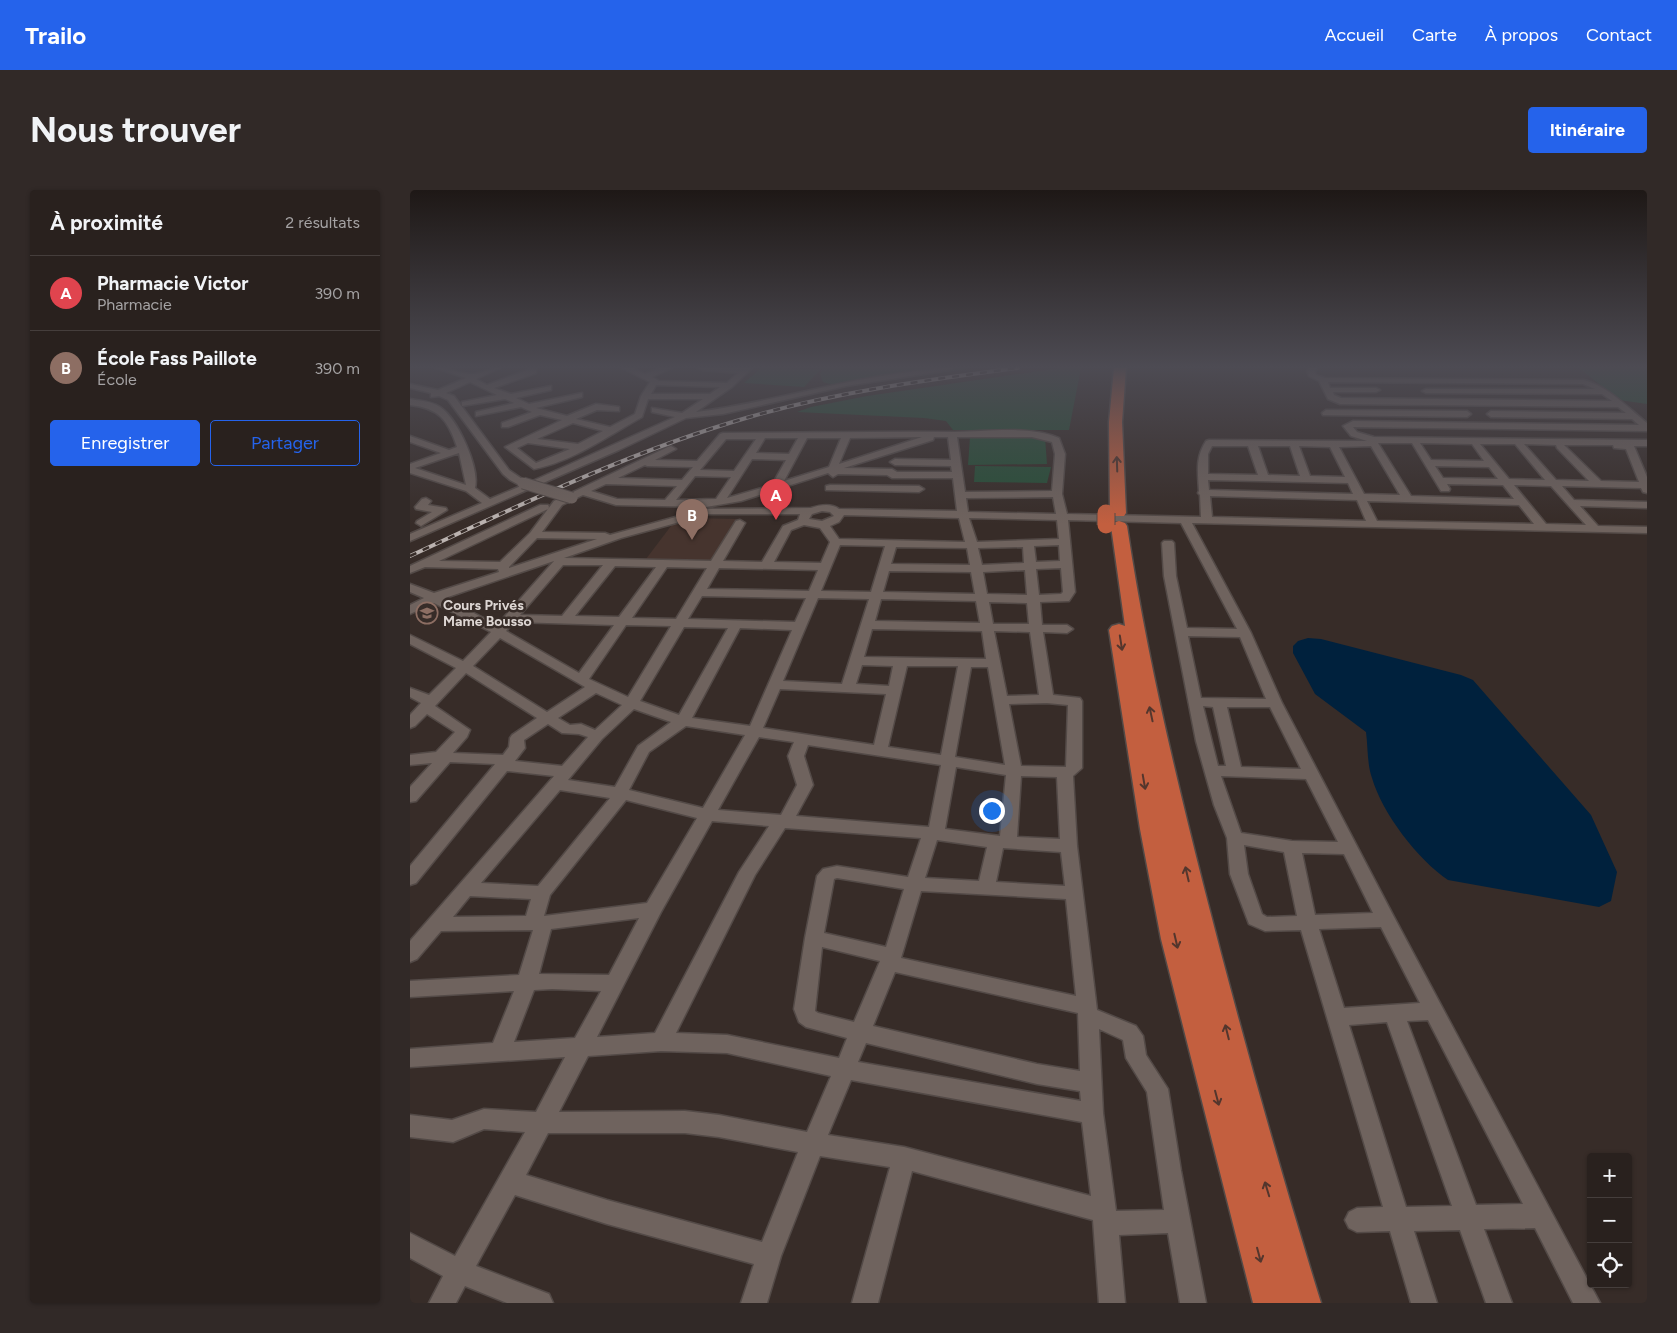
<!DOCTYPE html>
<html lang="fr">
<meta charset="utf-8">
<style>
:root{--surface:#29211e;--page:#312927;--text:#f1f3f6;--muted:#a5a3a4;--line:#453e3c;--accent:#2563eb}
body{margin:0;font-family:Figtree,sans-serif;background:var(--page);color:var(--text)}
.controls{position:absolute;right:15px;bottom:15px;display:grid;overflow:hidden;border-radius:5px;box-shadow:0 1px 4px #0004}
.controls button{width:45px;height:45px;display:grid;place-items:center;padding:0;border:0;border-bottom:1px solid var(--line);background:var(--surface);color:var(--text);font:25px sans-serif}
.you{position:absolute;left:581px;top:620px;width:18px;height:18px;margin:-12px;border:4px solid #fff;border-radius:50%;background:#1a73e8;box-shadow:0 0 0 8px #1a73e833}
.badge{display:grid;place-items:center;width:32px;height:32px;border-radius:50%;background:var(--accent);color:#fff;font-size:16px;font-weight:700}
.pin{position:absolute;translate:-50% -41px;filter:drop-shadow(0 1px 2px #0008)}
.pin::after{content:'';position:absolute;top:26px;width:18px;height:15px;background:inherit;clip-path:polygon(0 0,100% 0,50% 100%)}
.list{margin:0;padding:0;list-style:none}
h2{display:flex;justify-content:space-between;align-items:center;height:65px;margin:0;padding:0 20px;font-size:21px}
h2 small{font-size:16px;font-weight:400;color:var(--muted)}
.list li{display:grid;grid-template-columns:32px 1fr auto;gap:15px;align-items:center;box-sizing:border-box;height:75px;padding:0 20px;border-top:1px solid var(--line)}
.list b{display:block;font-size:19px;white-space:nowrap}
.list p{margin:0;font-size:16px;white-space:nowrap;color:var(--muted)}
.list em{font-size:16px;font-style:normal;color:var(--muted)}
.actions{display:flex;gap:10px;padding:15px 20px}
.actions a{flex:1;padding:11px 0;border:1px solid var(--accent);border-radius:5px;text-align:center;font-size:18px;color:var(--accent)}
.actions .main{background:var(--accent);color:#fff}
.icon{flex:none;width:28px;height:28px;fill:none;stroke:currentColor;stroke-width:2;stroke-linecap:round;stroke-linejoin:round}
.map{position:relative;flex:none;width:1237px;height:1113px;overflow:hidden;border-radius:5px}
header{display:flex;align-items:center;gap:30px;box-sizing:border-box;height:70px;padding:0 25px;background:var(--accent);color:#fff}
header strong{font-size:24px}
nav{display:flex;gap:28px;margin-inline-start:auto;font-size:18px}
.intro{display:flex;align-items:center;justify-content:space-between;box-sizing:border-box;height:120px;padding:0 30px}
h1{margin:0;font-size:35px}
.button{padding:12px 22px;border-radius:5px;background:var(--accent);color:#fff;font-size:18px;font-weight:700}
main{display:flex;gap:30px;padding:0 30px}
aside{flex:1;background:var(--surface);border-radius:5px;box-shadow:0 1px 4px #0004}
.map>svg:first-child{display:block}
.built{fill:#46342e}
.green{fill:#274f37}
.water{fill:#00213d}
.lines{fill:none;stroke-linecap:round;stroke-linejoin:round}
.minor-casing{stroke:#534a47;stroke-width:3}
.highway-casing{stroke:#534a47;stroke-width:3}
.minor{fill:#6f635e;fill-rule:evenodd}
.highway{fill:#c35f3f;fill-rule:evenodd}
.rail-casing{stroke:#bbb3b0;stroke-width:4}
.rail{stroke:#372c28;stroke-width:2.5;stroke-dasharray:7;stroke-linecap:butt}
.minor-bridge-casing{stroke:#534a47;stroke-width:13;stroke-linecap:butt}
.highway-bridge-casing{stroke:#534a47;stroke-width:19;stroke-linecap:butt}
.minor-bridge{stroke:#6f635e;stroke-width:11}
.highway-bridge{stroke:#c35f3f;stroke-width:17}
.oneway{stroke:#53362d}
.labels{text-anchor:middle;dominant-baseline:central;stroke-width:5;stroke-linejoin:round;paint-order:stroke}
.poi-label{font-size:14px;font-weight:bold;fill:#ddd6d3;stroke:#372c28;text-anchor:start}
</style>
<header>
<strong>Trailo</strong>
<nav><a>Accueil</a><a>Carte</a><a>À propos</a><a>Contact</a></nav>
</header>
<div class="intro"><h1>Nous trouver</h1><a class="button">Itinéraire</a></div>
<main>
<aside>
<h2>À proximité<small>2 résultats</small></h2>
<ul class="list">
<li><span class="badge" style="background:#e0444e">A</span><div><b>Pharmacie Victor</b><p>Pharmacie</p></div><em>390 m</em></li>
<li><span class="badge" style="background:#8d6e63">B</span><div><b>École Fass Paillote</b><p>École</p></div><em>390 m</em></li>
</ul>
<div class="actions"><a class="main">Enregistrer</a><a>Partager</a></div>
</aside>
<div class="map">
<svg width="1237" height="1113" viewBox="0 0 1237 1113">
<rect width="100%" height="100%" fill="#372c28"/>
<path class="built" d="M 280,328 L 326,329 L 302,370 L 236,369 L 264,332 Z"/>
<path class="green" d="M 351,178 L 409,179 L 409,178 L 562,178 C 536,182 430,201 413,192 L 410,184 L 413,179 L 411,179 L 394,197 L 334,193 Z
M 650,178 L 671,178 L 659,240 L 543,240 L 536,231 L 514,228 L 387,222 L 401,217 L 457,206 Z
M 1169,178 L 1237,178 L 1237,214 L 1209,210 Z
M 560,247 L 635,247 L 637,274 L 558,275 Z
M 565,276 L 641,277 L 637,293 L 564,292 Z"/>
<path class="water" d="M 898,448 L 911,449 L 1051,485 L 1063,490 L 1181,625 L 1207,682 L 1201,711 L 1189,717 L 1038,690 C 1008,670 972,623 962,588 C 957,574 958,557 956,542 L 905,504 L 883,463 L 883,456 L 888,451 Z"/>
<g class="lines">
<g class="minor-casing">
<path id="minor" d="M 26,178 C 40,178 50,184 62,184 C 69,185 79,178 90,178 L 66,189 L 77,195 L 120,179 L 126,179 L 126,183 L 84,198 L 101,204 L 141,196 L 141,200 L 106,208 L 119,214 L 172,203 L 172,207 L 126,218 L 157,226 L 186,214 L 209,217 L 209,221 L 187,220 L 166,229 L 200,237 L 225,224 L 231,206 L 240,192 L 212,178 L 223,178 L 235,184 L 250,178 L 262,178 L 242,187 L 249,191 L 317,193 L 328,183 L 292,180 L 288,178 L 342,178 L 322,197 L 286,222 C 350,214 413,195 478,185 C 500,182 521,178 543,178 L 539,180 L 436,196 L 313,224 L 276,228 L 209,260 L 0,351 L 0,344 L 72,313 L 56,301 L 0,283 L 0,274 L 31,263 L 0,252 L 0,246 L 39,260 L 47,257 C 38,230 29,218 0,215 L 0,209 C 11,211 21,211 30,217 C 48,229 70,278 65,298 L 80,309 L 111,296 L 100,290 L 93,284 L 38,210 L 29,206 L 21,207 L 21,203 L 0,198 L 0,194 L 28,200 L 56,188 ZM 60,192 L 87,205 L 52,212 L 52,216 L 95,209 L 104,213 L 66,222 L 66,226 L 111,217 L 122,222 L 92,233 L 92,237 L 98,237 L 130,225 L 152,230 L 95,257 L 124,279 C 162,272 198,246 232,227 L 238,209 L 293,209 L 272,223 L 242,218 L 242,222 L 265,227 L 118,293 L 99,280 L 44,206 L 36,203 ZM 246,195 L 310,197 L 300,204 L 241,204 ZM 163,233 L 193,241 L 168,254 L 127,249 ZM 118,253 L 160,259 L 126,273 L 107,258 ZM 49,263 L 56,295 L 5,278 L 43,265 Z
M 899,178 L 907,178 L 905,181 L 906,185 L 915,188 L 1174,190 C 1199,197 1217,217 1237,233 L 1237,241 L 943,237 L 947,242 L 964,247 L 1237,250 L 1237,256 L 1224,256 L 1237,287 L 1237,303 L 1233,302 L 1231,298 L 1152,296 L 1164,310 L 1237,312 L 1237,318 L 1170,316 L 1188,336 L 1237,337 L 1237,343 L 782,333 L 841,443 L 872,513 L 984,727 L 1190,1113 L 1163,1113 L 1125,1038 L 1074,1039 L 1102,1113 L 1076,1113 L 1050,1040 L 1004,1041 L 1027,1113 L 1001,1113 L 980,1041 L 947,1042 L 939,1038 L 935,1030 L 939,1022 L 947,1018 L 973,1017 L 891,740 L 855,741 L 839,734 L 820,684 L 817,648 L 804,615 L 786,551 L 754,386 L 752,353 L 754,351 L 762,351 L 764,353 L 766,386 L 777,438 L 827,439 L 771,333 L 658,330 L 665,402 L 659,411 L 630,412 L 632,435 L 657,435 L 663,439 L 657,443 L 633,442 L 643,505 L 670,508 L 672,511 L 672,578 L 663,586 L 667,656 L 687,820 L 726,836 L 733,846 L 736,865 L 758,899 L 771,981 L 796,1113 L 770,1113 L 758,1043 L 709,1045 L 715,1113 L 689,1113 L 683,1030 L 502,981 L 468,1113 L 442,1113 L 480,977 L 410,966 L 371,1066 L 357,1113 L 331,1113 L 344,1074 L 197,1034 L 105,1005 L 66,1076 L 139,1104 L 143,1113 L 97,1113 L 55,1096 L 46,1113 L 19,1113 L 33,1086 L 0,1068 L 0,1043 L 45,1066 L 115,942 L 74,939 L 43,952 L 0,947 L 0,925 L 42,930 L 74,919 L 126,922 L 155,867 L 0,877 L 0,859 L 83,853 L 104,801 L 0,807 L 0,791 L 109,785 L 123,740 L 31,741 L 7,769 L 0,772 L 0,751 L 144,586 L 97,581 L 6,693 L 0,695 L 0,676 L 85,574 L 40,572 L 6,611 L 0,612 L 0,597 L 22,573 L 0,575 L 0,565 L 26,562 L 45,542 L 17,524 L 5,536 L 0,538 L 0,525 L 11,513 L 0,507 L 0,498 L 19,505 L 46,478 L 0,454 L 0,445 L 53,471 L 81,442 L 24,413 L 0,424 L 0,415 L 14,408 L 0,402 L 0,394 L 24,403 L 89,382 L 88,379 L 15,377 L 0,383 L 0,376 L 130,315 L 138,315 L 139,317 L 138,319 L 29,371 L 90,372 L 120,343 L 144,311 L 258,257 L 261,256 L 266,259 L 245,270 L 287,271 L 310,244 L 313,243 C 390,243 467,241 544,242 C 576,242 620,235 649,248 L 655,264 L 652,304 L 657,324 L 791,327 L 790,305 L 788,303 L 789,301 C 788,282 785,268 796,251 L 799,250 L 957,251 L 941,246 L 933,236 L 943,231 L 1229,235 L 1222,229 L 1081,227 L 1077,224 L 1081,221 L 1216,223 L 1208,217 L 930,214 L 918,209 L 909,191 L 899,186 L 897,181 ZM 918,192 L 1173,194 L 1185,199 L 1016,199 L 1012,201 L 1016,203 L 1192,204 L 1202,211 L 931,208 L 924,205 L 923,202 L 966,202 L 970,200 L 966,198 L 920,198 ZM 512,247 L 429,274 L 440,248 ZM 524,247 L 538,247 L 541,270 L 485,269 L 480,272 L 485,275 L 541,276 L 542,282 L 487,282 L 482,279 L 434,278 L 523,250 ZM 547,247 L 622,247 L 642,252 L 645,264 L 642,301 L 555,302 ZM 355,248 L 388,248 L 379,264 L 346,263 ZM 397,248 L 431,248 L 419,277 L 374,291 ZM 316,249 L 346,249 L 324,281 L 290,280 ZM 968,253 L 1002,253 L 1031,301 L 1039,301 L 1040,299 L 1037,294 L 1093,295 L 1104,309 L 1001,306 ZM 1010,253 L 1062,254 L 1074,271 L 1021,270 ZM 1070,254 L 1105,254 L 1135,290 L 1099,289 ZM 1114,254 L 1146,255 L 1147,258 L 1179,291 L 1146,290 ZM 1154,255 L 1203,255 L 1204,258 L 1216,259 L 1229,292 L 1191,291 ZM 802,256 L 838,256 L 848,285 L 798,284 L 798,264 ZM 848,256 L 880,256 L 890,286 L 858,285 ZM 889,256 L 920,257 L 935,287 L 900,286 ZM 961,256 L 990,305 L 954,304 L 929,257 ZM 342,269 L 376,270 L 362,295 L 317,308 ZM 235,275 L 237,276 L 283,277 L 272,290 L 208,288 ZM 1025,276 L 1079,277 L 1088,289 L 1033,288 ZM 418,283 L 423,287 L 428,284 L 477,285 L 482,288 L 543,288 L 547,321 L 429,319 C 421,313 410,315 401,318 L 291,319 L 290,321 L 291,323 L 295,324 L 390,324 L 388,330 L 373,336 L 352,372 L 313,371 L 335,333 L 330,330 L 326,331 L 301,371 L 154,368 L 211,348 L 277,330 L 278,328 L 273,325 L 200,345 L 195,343 L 132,342 L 152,315 L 173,305 L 206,315 L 296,317 L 331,311 ZM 285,286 L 321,287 L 306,309 L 266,310 ZM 798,290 L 938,293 L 943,304 L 799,300 ZM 196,294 L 267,296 L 255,310 L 207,309 L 181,301 ZM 1104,295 L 1141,296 L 1176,335 L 1136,334 ZM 800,306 L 947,310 L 956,331 L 802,327 ZM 643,307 L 646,324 L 558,322 L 556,308 ZM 957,311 L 1109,315 L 1124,334 L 967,331 ZM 412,321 L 420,322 L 424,326 L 412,331 L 399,329 L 402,324 ZM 434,325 L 549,328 L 555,352 L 429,349 L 420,336 L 429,332 ZM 559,328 L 647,330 L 649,349 L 567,352 ZM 394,335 L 410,338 L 420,352 L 411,373 L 364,372 L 381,340 ZM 127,348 L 187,349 L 99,378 L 99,377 ZM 430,355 L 475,356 L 461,402 L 411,401 ZM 649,355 L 650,371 L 626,372 L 624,356 ZM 486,357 L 557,358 L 560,375 L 481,374 ZM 613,357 L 614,373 L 572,375 L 568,358 ZM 144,371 L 87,435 L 35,408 ZM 153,375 L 193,375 L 152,426 L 110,425 ZM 205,376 L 246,377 L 209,427 L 165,426 ZM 257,377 L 297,378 L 266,429 L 222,428 ZM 309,378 L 408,380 L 399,401 L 297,399 ZM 651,378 L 653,402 L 651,404 L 629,405 L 626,379 ZM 615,380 L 617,405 L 577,404 L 573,382 ZM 479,381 L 561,382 L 565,404 L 473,402 ZM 292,406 L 396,408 L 385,432 L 278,429 ZM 408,408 L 459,409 L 432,494 L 373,491 ZM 471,409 L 566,411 L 570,433 L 465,431 ZM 579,412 L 617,413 L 619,434 L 583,434 ZM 104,432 L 204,435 L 169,483 L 96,441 ZM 216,435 L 261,436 L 218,507 L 179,489 ZM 274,437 L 318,438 L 269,525 L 230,511 ZM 330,438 L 382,440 L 340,536 L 282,528 ZM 462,439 L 572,441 L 576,469 L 454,467 ZM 584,441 L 620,442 L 629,505 L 597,506 ZM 778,446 L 830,447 L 856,509 L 791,508 ZM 90,448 L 175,497 L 137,522 L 63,476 ZM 452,475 L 483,476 L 479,496 L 446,494 ZM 497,476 L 548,476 L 531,565 L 478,557 ZM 561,477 L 578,477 L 595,575 L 545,567 ZM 56,483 L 127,528 L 102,545 L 100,548 L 99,557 L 93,565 L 43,563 L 57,547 L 60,540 L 25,516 ZM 370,499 L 476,504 L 464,555 L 353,538 ZM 186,503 L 212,515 L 185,540 L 171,534 L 160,535 L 148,528 ZM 637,513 L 658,515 L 656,577 L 611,576 L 599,514 ZM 793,516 L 803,517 L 816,576 L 808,576 ZM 817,517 L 860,517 L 891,579 L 831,577 ZM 224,519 L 261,532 L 228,556 L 205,597 L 158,590 L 192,549 ZM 138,534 L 152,543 L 169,544 L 178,547 L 152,576 L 105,571 L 115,558 L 114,550 ZM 276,536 L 335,545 L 293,618 L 219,600 L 239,562 ZM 349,547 L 384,552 L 378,566 L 387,595 L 371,625 L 308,620 ZM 398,555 L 531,575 L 519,637 L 386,626 L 403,595 L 394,566 ZM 546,577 L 596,585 L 590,646 L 535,639 ZM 611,586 L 647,587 L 650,649 L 607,647 ZM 811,586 L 896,589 L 928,652 L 882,651 L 831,643 ZM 150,600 L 200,608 L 128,696 L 71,693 ZM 216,610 L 287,628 L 237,713 L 134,726 L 140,705 ZM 302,631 L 359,636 L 329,682 L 245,843 L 187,847 L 251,722 ZM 375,638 L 511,648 L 498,687 L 427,676 L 413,679 L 407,686 L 395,748 L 384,819 L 389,832 L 396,837 L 437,848 L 429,868 L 317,845 L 266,843 L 345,685 ZM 527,650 L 577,657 L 569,691 L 515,688 ZM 834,655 L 874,662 L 887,726 L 857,727 L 852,724 L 838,684 ZM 593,658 L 651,662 L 655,696 L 586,692 ZM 892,663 L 934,664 L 963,723 L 905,725 ZM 427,688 L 494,699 L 476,757 L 414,743 L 424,689 ZM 511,701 L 656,709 L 666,806 L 491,768 ZM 60,706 L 121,709 L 116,726 L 43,727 ZM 229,728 L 199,785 L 129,784 L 141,739 ZM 971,737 L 1010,813 L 934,818 L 909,739 ZM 412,757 L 470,771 L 444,832 L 408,823 L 405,821 ZM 485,782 L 668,823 L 670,881 L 627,874 L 463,836 ZM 142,799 L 191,801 L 165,848 L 104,852 L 124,800 ZM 1018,830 L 1113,1014 L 1066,1015 L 997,831 ZM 977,832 L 1042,1016 L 996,1017 L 939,835 ZM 689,839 L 713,850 L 716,868 L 737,902 L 754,1020 L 706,1021 L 693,923 ZM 456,853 L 627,894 L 670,901 L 671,911 L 448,872 ZM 251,861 L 317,863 L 421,886 L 397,942 L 309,925 L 275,921 L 149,922 L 178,866 ZM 441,890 L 672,932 L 681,1006 L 494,957 L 418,945 ZM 138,943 L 275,943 L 309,947 L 388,962 L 352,1052 L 197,1010 L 116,985 Z
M 916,220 L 1057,221 L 1061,224 L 1057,227 L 913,225 L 912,223 Z
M 420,295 L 509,296 L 514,299 L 509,302 L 416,300 L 416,296 Z
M 16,308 L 21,311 L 18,315 L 36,318 L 37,320 L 11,336 L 6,333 L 7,331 L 22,322 L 6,319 L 5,317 L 12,309 Z"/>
</g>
<g class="highway-casing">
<path id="highway" d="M 704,178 L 716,178 L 712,232 L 716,323 L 714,326 L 702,326 L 700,323 L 699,232 Z
M 709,331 L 715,333 L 717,336 C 735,457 763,576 793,694 C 829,835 868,974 911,1113 L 843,1113 L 751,749 L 730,639 L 699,440 L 702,436 L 709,434 L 715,436 L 701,336 L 703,333 Z"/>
</g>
<use href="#minor" class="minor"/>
<use href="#highway" class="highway"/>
<g class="rail-casing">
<path id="rail" d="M 0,366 C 110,315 219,262 336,228 C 425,202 517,190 608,178"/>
</g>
<use href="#rail" class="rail"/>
<g class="minor-bridge-casing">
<path id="minor-bridge" d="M 113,293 L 162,308"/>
</g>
<g class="highway-bridge-casing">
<path id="highway-bridge" d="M 696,323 L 696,335"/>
</g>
<use href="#minor-bridge" class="minor-bridge"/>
<use href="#highway-bridge" class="highway-bridge"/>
</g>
<defs><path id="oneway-shaft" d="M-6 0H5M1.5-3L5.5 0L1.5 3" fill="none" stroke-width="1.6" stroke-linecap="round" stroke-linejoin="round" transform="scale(1.25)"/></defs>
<g class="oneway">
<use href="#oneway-shaft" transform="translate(707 274) rotate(-92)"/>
<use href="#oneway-shaft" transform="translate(711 453) rotate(81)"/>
<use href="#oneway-shaft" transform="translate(741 524) rotate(-102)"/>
<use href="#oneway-shaft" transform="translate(734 592) rotate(80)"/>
<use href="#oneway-shaft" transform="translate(777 684) rotate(-103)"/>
<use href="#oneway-shaft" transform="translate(766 751) rotate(77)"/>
<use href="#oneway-shaft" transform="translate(817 842) rotate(-104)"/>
<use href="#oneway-shaft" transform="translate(807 908) rotate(75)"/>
<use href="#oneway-shaft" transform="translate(857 999) rotate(-107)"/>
<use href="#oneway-shaft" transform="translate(849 1065) rotate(75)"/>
</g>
<linearGradient id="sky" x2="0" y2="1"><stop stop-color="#1e1816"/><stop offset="0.53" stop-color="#4d4b53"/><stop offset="1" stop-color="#4d4b53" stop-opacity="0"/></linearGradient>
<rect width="1237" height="334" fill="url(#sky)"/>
<defs>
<g id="school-ring" transform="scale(1.125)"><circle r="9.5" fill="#372c28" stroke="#8d6e63" stroke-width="1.5"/><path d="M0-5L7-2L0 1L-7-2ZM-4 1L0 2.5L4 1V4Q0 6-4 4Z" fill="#8d6e63"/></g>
</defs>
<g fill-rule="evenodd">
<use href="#school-ring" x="17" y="423"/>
</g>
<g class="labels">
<g class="poi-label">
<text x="33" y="415">Cours Privés<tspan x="33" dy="16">Mame Bousso</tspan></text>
</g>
</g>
</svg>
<div class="controls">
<button>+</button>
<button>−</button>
<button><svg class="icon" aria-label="locate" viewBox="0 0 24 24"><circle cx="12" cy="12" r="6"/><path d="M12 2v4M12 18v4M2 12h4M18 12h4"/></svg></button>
</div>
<div class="you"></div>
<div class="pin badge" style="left:366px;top:330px;background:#e0444e">A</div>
<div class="pin badge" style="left:282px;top:350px;background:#8d6e63">B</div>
</div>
</main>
